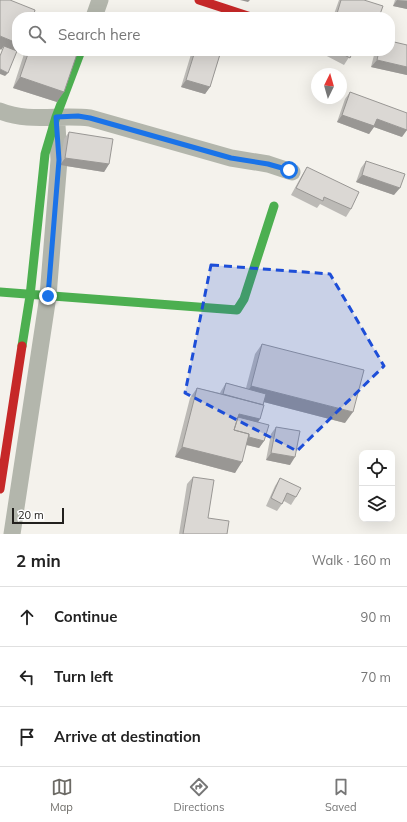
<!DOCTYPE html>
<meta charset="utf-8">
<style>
:root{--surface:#fff;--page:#f2f2f2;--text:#222;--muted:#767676;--line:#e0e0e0;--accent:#6c6a65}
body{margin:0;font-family:Mulish,sans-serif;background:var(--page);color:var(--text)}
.controls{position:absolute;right:12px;bottom:12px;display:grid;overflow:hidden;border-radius:8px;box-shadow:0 4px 16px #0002}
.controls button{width:36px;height:36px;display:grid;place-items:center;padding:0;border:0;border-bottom:1px solid var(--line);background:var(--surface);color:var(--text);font:20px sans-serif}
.compass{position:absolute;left:311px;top:68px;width:36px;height:36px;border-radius:50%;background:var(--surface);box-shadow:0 4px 16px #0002;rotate:5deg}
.scale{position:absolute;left:12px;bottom:10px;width:52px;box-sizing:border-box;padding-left:4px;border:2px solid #22201d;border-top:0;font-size:11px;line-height:14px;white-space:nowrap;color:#22201d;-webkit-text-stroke:3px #fff;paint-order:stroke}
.stop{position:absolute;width:12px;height:12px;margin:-9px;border:3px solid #1a73e8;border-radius:50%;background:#fff}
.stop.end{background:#1a73e8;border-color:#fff;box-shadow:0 1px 4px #0008}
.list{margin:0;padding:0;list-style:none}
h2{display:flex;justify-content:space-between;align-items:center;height:52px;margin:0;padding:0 16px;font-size:17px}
h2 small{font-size:13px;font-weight:400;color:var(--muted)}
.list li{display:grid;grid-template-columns:26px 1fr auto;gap:12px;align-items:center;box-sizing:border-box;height:60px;padding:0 16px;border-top:1px solid var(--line)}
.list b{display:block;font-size:15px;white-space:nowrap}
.list em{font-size:13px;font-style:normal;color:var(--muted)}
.icon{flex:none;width:22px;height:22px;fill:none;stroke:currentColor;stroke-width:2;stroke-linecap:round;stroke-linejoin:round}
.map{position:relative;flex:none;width:407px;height:534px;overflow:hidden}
.search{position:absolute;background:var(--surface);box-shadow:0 4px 16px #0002;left:12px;right:12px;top:12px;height:44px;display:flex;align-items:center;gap:10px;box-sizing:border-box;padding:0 14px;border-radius:16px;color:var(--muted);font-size:15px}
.sheet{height:232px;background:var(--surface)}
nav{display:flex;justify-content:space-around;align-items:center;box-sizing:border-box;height:56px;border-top:1px solid var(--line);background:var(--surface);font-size:11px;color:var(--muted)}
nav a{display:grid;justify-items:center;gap:2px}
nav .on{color:var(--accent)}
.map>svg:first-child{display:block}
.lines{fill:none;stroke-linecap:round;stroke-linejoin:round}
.street{stroke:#b3b6ac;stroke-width:17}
.fast{stroke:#4caf50;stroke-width:9}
.jam{stroke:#c62828;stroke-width:9}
.wall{fill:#bcbab6}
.shaded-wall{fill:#999794}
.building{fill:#dbd8d4;stroke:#999794}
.route{stroke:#1a73e8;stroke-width:5}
.marked{fill:#1d4ed8;fill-opacity:0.2;stroke:#1d4ed8;stroke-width:3;stroke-dasharray:8 5;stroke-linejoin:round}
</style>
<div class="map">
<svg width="407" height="534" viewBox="0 0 407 534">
<rect width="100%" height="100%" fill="#f4f2ec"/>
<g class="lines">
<path class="street" d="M 94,17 L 100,0
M 0,111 C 29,123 60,114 90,118 L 231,158 L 268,164 L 292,172
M 12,534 L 48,296 L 59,160 L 57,125"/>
<path class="fast" d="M 0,292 L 237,310 L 244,299 L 274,206
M 22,346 L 30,296 L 45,154 L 56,117 L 81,51"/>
<path class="jam" d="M 199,0 L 251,17
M 0,489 L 22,346"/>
</g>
<path class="wall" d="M 339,0 L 364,0 L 379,17 L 333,17 Z
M 395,0 L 407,0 L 407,9 L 393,6 Z
M 407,45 L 407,75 L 371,67 L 375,51 L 390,51 Z
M 25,51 L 78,51 L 57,102 L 13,88 Z
M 192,51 L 221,51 L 210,87 L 205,94 L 181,87 Z
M 324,51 L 353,51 L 344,65 L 323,54 Z
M 350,92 L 402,137 L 374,127 L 369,134 L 337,122 L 345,99 Z
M 69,132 L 109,164 L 104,172 L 60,165 L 64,139 Z
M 366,161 L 394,195 L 356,182 L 361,168 Z
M 307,167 L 351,209 L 346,217 L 320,204 L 317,208 L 291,195 L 302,175 Z
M 262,344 L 345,423 L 264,402 L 258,422 L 264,441 L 259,448 L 246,445 L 235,473 L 175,457 L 190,398 L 197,388 L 220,393 L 221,391 L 226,383 L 246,388 L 255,354 Z
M 276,427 L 290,465 L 266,460 L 271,434 Z
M 193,477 L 208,518 L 227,534 L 179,534 L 187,484 Z
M 280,478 L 296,497 L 291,505 L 284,501 L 277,511 L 266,506 L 275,486 Z"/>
<path class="shaded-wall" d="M 240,0 L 250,0 L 248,2 Z
M 397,0 L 407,1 L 407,9 L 393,6 Z
M 0,36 L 17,43 L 17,50 L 14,55 L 4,46 L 1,50 L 0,49 Z
M 377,60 L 407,67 L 407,75 L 371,67 Z
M 0,69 L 8,73 L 5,76 L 0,74 Z
M 20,77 L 64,92 L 57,102 L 13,88 Z
M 186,80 L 210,87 L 205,94 L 181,87 Z
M 342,115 L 377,119 L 407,130 L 402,137 L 374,127 L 369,134 L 337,122 Z
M 65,158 L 109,164 L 104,172 L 60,165 Z
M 362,175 L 400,188 L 394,195 L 356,182 Z
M 251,386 L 353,412 L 345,423 L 244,397 Z
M 239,414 L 260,419 L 253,430 L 234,425 Z
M 232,433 L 264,441 L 259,448 L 227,440 Z
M 182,447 L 242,462 L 235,473 L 175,457 Z
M 271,453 L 295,457 L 290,465 L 266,460 Z"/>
<path class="building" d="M 0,0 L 10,0 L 35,10 L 33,17 L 17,17 L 17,43 L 0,36 Z
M 341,0 L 364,0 L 383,6 L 379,17 L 336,17 Z
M 390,41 L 407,45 L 407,67 L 377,60 L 379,51 L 390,51 Z
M 4,46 L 17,51 L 8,73 L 0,69 L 0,56 Z
M 29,51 L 78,51 L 64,92 L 20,77 Z
M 195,51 L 221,51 L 210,87 L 186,80 Z
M 337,51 L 353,51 L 350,58 Z
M 350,92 L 407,113 L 407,130 L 377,119 L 374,126 L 342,115 Z
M 69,132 L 113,139 L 109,164 L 65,158 Z
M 366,161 L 405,174 L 400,188 L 362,175 Z
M 307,167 L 359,192 L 351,209 L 324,197 L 323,201 L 296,188 Z
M 262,344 L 364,370 L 353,412 L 251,386 Z
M 226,383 L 266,394 L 263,405 L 223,394 Z
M 197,388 L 264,405 L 260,419 L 239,414 L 234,430 L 249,434 L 242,462 L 182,447 Z
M 238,417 L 269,425 L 264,441 L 249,437 L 249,434 L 234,430 Z
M 276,427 L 300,431 L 295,457 L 271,453 Z
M 193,477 L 214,480 L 208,518 L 229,521 L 227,534 L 183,534 Z
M 280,478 L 301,488 L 296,497 L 287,493 L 282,504 L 271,498 Z"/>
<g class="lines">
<path class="route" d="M 48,296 L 59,160 L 56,117 L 78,116 L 90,118 L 231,158 L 268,164 L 289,170"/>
</g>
<path class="marked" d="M 211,265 L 330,274 L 384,366 L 297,451 L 185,393 Z"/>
</svg>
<div class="controls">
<button><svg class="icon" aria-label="locate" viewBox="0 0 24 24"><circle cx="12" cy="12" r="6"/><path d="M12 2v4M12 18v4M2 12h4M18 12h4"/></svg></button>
<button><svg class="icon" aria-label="layers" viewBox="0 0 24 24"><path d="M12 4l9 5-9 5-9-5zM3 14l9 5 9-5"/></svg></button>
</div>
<svg class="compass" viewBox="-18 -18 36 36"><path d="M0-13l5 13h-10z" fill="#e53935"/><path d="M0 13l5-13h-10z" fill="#767676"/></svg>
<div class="scale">20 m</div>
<div class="stop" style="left:289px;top:170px"></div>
<div class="stop end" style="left:48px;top:296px"></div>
<div class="search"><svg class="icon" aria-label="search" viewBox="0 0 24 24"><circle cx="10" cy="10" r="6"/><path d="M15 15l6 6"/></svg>Search here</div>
</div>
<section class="sheet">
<h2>2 min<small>Walk · 160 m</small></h2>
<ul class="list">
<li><svg class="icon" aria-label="ahead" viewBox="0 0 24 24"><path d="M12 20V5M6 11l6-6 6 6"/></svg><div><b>Continue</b></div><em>90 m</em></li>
<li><svg class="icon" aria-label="left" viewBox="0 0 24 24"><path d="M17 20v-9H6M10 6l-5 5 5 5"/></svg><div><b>Turn left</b></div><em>70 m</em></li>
<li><svg class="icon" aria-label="arrive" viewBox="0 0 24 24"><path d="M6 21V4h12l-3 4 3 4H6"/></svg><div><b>Arrive at destination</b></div></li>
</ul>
</section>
<nav>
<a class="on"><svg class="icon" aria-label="map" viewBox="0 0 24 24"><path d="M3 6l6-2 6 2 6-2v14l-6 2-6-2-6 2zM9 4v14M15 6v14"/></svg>Map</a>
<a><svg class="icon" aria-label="directions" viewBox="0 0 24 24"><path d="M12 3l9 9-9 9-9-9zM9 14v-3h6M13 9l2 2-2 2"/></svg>Directions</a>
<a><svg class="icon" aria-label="saved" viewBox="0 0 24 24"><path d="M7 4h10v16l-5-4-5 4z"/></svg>Saved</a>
</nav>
